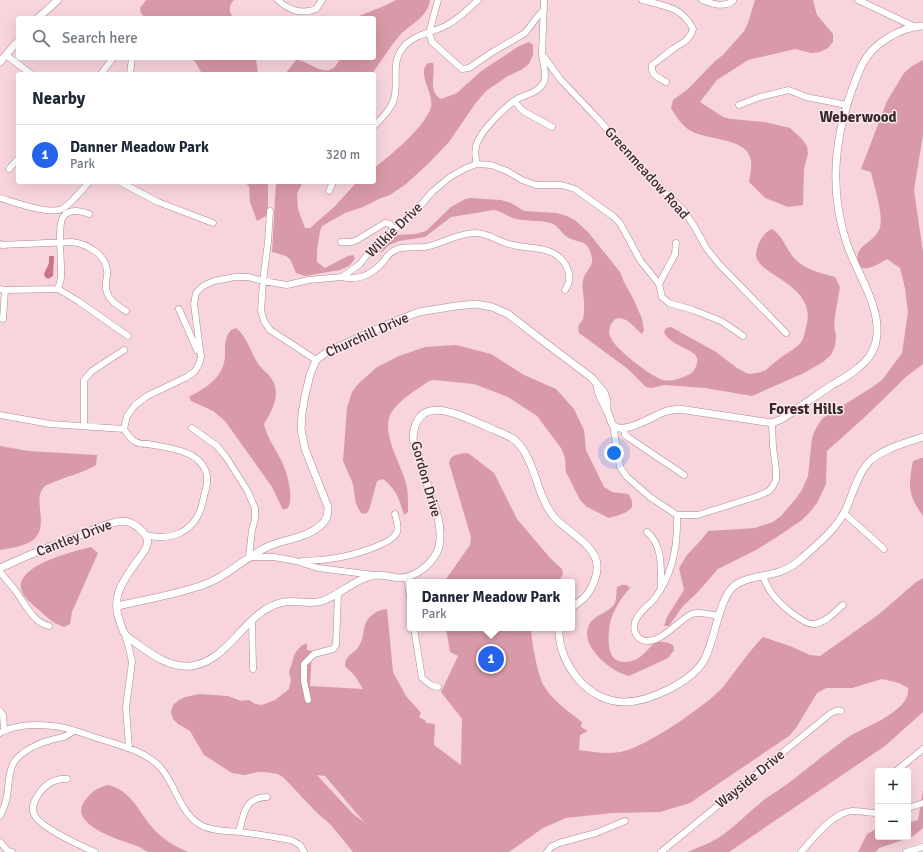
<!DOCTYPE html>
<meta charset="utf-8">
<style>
:root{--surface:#fff;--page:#f2f2f3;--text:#1f2937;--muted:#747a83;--line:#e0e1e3;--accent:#2563eb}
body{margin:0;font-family:Signika,sans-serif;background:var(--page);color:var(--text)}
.controls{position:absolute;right:12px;bottom:12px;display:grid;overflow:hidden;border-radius:4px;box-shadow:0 4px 16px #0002}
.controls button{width:36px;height:36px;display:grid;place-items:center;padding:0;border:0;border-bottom:1px solid var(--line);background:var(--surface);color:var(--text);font:20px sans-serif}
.you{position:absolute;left:614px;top:453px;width:14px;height:14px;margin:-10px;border:3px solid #fff;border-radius:50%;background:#1a73e8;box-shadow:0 0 0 6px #1a73e833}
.badge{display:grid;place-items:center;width:26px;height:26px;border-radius:50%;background:var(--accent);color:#fff;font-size:13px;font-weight:700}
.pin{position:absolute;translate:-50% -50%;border:2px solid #fff;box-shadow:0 1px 4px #0006}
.popup{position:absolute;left:407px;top:579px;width:168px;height:52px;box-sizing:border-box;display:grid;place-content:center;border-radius:4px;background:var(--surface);filter:drop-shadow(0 1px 3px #0005);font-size:13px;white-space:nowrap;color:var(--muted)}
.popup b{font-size:15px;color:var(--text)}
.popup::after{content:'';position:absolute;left:50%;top:100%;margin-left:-8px;border:8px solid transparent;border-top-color:var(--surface)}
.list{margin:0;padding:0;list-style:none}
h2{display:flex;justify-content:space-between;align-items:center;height:52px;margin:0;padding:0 16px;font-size:17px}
h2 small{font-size:13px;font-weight:400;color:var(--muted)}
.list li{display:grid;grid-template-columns:26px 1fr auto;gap:12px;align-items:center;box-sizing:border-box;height:60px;padding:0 16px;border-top:1px solid var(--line)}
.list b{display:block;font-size:15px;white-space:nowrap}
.list p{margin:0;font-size:13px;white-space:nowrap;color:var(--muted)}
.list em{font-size:13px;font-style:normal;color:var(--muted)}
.icon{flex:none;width:22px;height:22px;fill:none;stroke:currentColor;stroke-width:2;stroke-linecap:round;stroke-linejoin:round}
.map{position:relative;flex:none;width:923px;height:852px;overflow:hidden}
.search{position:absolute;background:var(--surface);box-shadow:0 4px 16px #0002;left:16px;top:16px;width:360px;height:44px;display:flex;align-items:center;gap:10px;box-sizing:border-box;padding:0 14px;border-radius:4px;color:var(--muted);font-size:15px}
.panel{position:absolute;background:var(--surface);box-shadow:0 4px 16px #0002;left:16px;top:72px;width:360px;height:112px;border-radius:4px}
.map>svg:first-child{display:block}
.green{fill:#d899a8;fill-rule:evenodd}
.water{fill:#c8758b}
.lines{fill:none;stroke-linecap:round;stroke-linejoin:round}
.minor-casing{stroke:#ac8b93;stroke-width:7}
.tertiary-casing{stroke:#ac8b93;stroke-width:8}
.minor{stroke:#fff;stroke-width:6}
.tertiary{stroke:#fff;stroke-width:7}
.labels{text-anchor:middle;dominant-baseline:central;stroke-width:3;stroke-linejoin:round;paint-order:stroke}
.street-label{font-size:14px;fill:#372a2d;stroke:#fce6eb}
.neighbourhood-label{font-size:15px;font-weight:bold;fill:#372a2d;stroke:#fce6eb}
</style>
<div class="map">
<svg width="923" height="852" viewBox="0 0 923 852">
<rect width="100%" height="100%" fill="#f8d5dd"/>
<path class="green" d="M 146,0 L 234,0 C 228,6 229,11 233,18 L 145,18 L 141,13 L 140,8 Z
M 396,0 L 430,0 C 427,18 412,23 400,35 C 390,47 381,61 372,74 L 285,74 L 296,60 C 308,59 330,85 340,58 L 374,58 L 374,18 L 354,18 L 384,6 Z
M 755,0 L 813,0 L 817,15 L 833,34 L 833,42 L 828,48 L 820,52 L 811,53 L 795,49 L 748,60 L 717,80 L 700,102 L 723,117 L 731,119 L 765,122 L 790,128 L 802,139 L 807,146 L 808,154 L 804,169 L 803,205 L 788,207 L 773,201 L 765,198 L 749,182 C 750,174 753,165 750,157 C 744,138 707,140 691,131 C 682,126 676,116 671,108 L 673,100 L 688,89 L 716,60 L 723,55 L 744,31 L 748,23 Z
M 529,42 L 533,45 L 533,55 L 529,64 L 521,70 L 508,76 L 486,91 L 475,104 L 449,142 L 428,164 L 406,184 L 390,195 L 381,198 L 363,207 L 345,213 L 322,226 L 320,231 L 317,250 L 317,262 L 325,268 L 348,256 L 353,255 L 355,259 L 349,266 L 340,270 L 305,276 L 296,273 L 290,259 L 286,256 L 272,252 L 276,182 L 303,182 L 297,193 L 298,209 L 305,228 L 310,228 L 334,207 L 357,182 L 374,182 L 374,168 C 389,157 427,125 431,107 C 434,93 416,73 428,63 L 433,63 C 436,75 427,91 441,99 L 457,93 L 480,72 L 519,46 Z
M 192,58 L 256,58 L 258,74 L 202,74 L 196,63 Z
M 923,60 L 923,135 L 914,190 L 923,252 L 923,364 L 907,376 L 867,415 L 827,451 L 826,484 L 817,503 L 810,512 L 802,520 L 774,539 L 756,550 L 718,569 L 698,592 L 683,606 L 669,626 L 664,626 L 667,617 L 684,590 L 679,568 L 687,555 L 702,539 L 708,531 L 755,528 L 773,522 L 781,516 L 797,497 L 802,490 L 808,476 L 812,438 C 814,431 818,424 823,418 L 874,386 L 882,380 L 902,353 L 908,312 L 905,288 L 900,268 L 887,259 C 878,264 869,271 860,267 C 850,246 872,245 879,230 C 885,217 874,187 871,172 L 861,169 L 887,101 L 904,73 L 912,66 Z
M 244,182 L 268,182 L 268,211 L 266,216 L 257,221 L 250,202 L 249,186 Z
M 470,198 L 501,200 L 511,203 L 524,211 L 556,213 L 567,216 L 576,221 L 588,232 L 620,272 L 624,282 L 634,300 L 642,319 L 644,330 L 642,334 C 634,328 627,315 615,319 C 610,324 607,331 611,338 C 615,349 652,377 663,380 C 673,382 681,378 690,374 C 695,371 698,364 697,358 C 695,349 670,346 664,332 L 666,328 L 671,327 L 716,352 L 737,368 L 746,373 L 751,374 L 761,372 L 766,370 C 771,365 777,360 783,356 C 789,352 797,348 802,341 C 805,336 805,329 807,323 C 815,283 755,275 756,254 C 756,251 758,247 758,245 C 761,238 765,232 772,229 C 783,236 786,249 795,259 C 806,270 821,273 835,277 L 840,287 L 835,316 L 834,326 L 836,336 L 835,346 L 831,355 L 823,362 L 804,373 L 752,396 L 705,388 L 664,385 L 651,388 L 646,387 L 628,369 L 579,333 C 577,324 580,325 583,319 C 584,316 584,310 584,307 C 585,297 580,287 584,277 C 587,269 593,267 592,258 C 588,239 582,244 569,238 C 563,235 560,229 555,225 C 546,219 528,222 516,219 C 508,217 502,211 494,210 L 451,217 L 425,237 L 399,241 L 389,245 L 382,252 L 377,251 L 377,246 L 385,239 L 394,235 L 416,234 L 426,231 L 451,207 L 465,199 Z
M 236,328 C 247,337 250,350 257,362 C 260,368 267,372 271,378 C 282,393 272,411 264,424 C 267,437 275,448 281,460 C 287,471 294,497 288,508 L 283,510 L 272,487 L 225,421 L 213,411 L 191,401 L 189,397 C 207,387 225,377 225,354 C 225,345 225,337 231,330 Z
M 456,345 L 491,354 L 524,375 L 556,389 L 574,409 L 584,430 L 586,450 L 604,487 L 612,492 L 628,494 C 641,511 622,514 609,518 L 587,507 L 580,500 L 566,472 L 565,458 L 561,448 L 537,416 L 508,397 L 474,384 L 434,380 L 429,381 C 416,390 399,400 391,413 C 380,434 403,467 407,487 C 408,495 408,504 408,512 L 404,515 C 399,499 397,490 383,479 L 377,481 L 369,510 L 366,514 L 361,513 L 356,504 L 353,484 L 343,461 L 347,408 L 352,392 L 358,384 L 377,367 L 399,356 L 425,347 Z
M 0,446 L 29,451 L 97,455 L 96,465 C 83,473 68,476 54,482 C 51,483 47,485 45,486 C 30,500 53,528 30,542 C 21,547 10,548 0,550 Z
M 468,453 L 494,473 L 517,519 L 551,559 L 562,569 L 563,574 L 558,582 L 444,582 L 470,545 L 471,537 L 449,463 C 451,454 459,454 468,453 Z
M 922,458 L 923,458 L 923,516 C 908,495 908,487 913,461 Z
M 91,547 L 98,553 L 72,612 L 70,624 L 64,627 C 51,623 44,614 34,606 C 30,602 24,597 22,592 C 11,566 75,551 91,547 Z
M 923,578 L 923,712 L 885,746 L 729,852 L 688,852 C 698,847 709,844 718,838 C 735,827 749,812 765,799 C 775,792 785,786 795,778 C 813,764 831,749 850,736 C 866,726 911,711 908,688 L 899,683 L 882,679 L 852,688 L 826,688 L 817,693 L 796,728 L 789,736 L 690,803 L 660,812 L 612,813 L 566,818 L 543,828 L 509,852 L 353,852 L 331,825 L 316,812 L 283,777 L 278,774 L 264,772 L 258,772 L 245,775 L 232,773 L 204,755 L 190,731 L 178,724 L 173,719 L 171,712 L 173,705 L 179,700 L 185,697 L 200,694 L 228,696 L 241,701 L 249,700 L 255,704 L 262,705 L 275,700 L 289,689 L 291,680 L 289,672 L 295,653 L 301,646 L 307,643 L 307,650 L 312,651 L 310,686 L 363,689 L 355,676 L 345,666 C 346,653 354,655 359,646 C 366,635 361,623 372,615 C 377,611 380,610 387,609 L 393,672 L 406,696 L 421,713 L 419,717 L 426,721 L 426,723 L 435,724 L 434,745 L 461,765 L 462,719 L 441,692 L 458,656 L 450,652 L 446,628 L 531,628 C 531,639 538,677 544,686 C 553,701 568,711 582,722 L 581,727 L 588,731 L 580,735 L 579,750 C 594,752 609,755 624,751 C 647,746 707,705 723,687 C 736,671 748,652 763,637 L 790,646 L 810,655 L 820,656 L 878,615 L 915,583 ZM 317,775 L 325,776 L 364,822 L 353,814 Z
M 622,585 L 627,585 L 630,588 C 622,597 613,610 610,623 C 608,636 605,663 625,662 C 629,662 633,661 637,659 C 645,655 649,645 658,642 C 663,641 668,642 673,645 L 674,650 L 669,657 L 664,660 L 629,676 C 610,672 579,645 589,625 C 594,614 610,613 615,603 C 617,598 616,592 617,587 Z
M 108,785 C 132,791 138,811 152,827 C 162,839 174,846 188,852 C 180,852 154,852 148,852 C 144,851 141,847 137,846 C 124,841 68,826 84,802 C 91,792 96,788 108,785 Z
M 923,790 L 923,828 L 912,837 L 879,848 L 876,852 L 858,852 L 867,834 L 878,828 L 878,837 L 908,837 L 908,823 L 918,820 Z"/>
<path class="water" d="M 49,256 L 54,256 L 53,276 L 48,279 L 45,277 L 44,274 L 49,263 Z"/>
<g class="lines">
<g class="minor-casing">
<path id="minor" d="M 278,0 C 288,10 302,15 316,9 L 322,0
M 438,0 L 429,33 L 432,42 L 462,69 L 469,68 L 491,53 L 525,33 L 538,16 L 544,10
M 544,0 L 542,54 L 561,80 L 599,120 L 638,166 L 684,211 L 694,226 L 707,249 L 719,264 L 786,333
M 642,0 C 665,6 682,7 693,29 C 690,40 682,43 673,49 C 666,54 659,60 652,65 C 650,75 659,78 666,82
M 702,0 C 713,4 723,8 733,1 L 733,0
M 858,0 L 913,26
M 6,55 L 31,74
M 101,74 L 113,58
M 130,74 L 132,58
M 514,101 L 523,111 L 552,127
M 739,105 L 760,97 L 789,90 L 806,97 L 847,105
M 374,126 C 381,119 389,112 393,102 C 400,85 390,65 402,49 C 412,34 433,33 447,25 C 459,19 468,9 478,0
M 477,164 C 475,157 474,151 477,143 C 481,131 507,104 519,98 C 528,94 539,92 544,82 C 547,75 543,62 542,55
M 9,169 L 18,159
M 120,182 L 158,202 L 213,223
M 329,191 L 333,182
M 0,198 C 14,202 49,215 62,209 C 72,203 81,191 89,182
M 270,211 L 268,242 L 263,281 L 261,311 L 264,321 L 270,330 L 316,360
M 341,242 L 352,242 L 357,240 L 385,223 L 390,224 L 394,229
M 0,244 L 2,245 C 16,244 30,244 45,243 C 54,243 63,242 72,242 C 88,244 106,255 107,271 C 108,275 106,279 106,283 C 104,297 116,305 126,311
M 342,277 C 358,281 371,275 382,263 C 387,257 390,251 398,249 C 406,246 417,248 425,247 C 442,244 458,233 475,233 C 490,233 499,243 513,245 C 529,249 546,246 559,257 C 569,266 573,279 565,290
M 659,284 L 675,254 L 676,243
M 0,289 L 5,290 L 58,289 L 78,301 L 128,336
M 58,289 C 59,285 61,281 61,277 C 62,265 57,225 63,217 C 69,208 81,211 89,214
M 179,309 L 197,350
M 0,318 L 3,319 L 5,290
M 0,415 L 50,424 L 124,429
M 613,425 L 620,467 L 627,477 L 650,497 L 677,515 L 698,515 L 758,496 L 769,491 L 773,486 L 776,480 L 776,469 L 773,447 L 772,423
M 84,426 L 84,380 L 92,371 L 124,350
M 192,428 L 217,446 L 226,457 L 247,490 L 255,508 L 255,519 L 252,530 L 249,557 L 274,557 L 296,561 L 318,568 L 374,575
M 624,430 L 625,435 L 629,438 L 684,475
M 844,513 L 884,549
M 677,515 C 678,545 673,574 655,598 C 649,606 638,612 635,622 C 633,629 635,636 642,640 C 659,647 679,619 692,614 C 700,611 711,615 719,616
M 647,532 C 663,545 661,569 661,588
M 146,535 C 168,541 191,534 200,511 C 202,506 203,501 204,496 C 206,489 209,480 206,472 C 199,450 168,448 148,444 C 145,444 139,444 136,442 C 131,440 127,434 124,429 L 127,416 L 135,405 L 147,396 L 187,377 L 195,371 L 199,364 L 201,357 L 194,304 L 196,293 L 203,286 L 214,281 L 235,277 L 248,277 L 263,281 L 287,285 L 308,280 L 342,277 L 360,264 L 376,243 L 411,217 L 432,192 L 450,177 L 466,168 L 477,164 L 491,165 L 507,171 L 522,180 L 536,185 L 562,185 L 575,189 L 614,217 L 620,223 L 640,260 L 659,284 L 662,297 L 669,303 L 693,310 L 721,321 L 743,336
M 302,561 C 313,561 325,560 336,558 C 349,556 392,545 397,532 C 399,526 396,519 395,514
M 0,572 C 5,578 10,584 15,590 C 25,603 32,622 49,626
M 763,576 C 765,581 767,587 771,592 C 777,602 804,626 815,624 C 826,622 835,612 843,605
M 407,577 L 410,598
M 252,620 L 253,669
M 414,628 L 422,678 L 431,685 L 438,687
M 125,635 L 129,648 L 132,662 L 126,707 L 129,748
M 308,700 L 304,681 L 304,664 L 314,654 L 333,649 L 336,645 L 338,593
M 0,711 L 3,715 L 4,730
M 0,733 C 15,724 36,724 53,726 C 66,727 79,732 91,736 C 114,744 143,749 160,767 C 175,783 179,811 199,824 C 210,831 227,831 240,832 C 257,834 274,837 291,840 L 300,845 L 304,852
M 896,771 L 923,749
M 67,779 C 56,778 48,782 40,792 C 36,798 30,807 34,814 C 39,827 81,846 95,852
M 908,808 L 923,803
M 0,816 C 3,810 6,803 7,796 C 9,785 8,772 14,762 C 22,751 38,743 51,740 C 60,737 66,738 73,731
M 239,832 C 244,814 244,798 267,797
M 0,842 L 8,851 L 12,852
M 547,852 L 551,847 L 559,843 L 596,833 L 625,821
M 661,852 L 831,713 L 838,710 L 841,711
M 801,852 C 814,838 832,813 852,811 C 861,811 869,813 878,813
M 906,852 L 923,847"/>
</g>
<g class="tertiary-casing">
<path id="tertiary" d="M 38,18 L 58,0
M 0,62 L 18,41
M 597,385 C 598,396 603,402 607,411 C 610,415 610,422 613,425 C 622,436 653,416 664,412 C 669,410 674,410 679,409 L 772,423 L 782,419 C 799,407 816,396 832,385 C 841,380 850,375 858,368 C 866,362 874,352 876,341 C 883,309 857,274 847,244 C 828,189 835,132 856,79 C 858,74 860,69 862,65 C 872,44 900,27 923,26
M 0,568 L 27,556 L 105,525 C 121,520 129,518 142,531 C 146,535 149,539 147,545 C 145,551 141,556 137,561 C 123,581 110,597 120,622 C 122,628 123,634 129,638 C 147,651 167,668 191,666 C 231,661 245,609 284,602 C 297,600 310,605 322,601 C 341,595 356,577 377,575 C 384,575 392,577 399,578 C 414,578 430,566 437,552 C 439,548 440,542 440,537 C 441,522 435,507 430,494 C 425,475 419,457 413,439 C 415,392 458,414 483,425 C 493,430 508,434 516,441 C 536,461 536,495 554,517 C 566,531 596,545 597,565 C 598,576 591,591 584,598 C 580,601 576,604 572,608
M 117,606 C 144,600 173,595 200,586 C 226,578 245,557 269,546 C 286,539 306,538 320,526 C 327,520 328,515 328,507 L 305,449 L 301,429 L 302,414 L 305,396 L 310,375 L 316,360 L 327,352 L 393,322 L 419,312 L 456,306 L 476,304 L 492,307 L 508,314 L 543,341 L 592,378 L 604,392 L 607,401 L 607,410
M 559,628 C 558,647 567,666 579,680 C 590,693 607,702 624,702 C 649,702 689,683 703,662 C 715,642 718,601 733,587 C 746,576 764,577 779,572 C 787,569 796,564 802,558 C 817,545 836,529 845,511 C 853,495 857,473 871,460 C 885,448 906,443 923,437"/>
</g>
<use href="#minor" class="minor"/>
<use href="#tertiary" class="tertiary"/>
</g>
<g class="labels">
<g class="street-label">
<text transform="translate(647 173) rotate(48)">Greenmeadow Road</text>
<text transform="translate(394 230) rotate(-44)">Wilkie Drive</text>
<text transform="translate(367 335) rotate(-24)">Churchill Drive</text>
<text transform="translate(426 479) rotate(74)">Gordon Drive</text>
<text transform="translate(74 538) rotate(-21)">Cantley Drive</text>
<text transform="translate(750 779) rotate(-39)">Wayside Drive</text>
</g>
<g class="neighbourhood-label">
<text x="858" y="117">Weberwood</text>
<text x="806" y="409">Forest Hills</text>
</g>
</g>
</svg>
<div class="controls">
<button>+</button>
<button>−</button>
</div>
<div class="you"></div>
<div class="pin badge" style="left:491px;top:659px">1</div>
<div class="popup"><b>Danner Meadow Park</b>Park</div>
<div class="search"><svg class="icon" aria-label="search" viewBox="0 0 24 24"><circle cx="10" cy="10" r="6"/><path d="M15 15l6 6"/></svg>Search here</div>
<section class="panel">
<h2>Nearby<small></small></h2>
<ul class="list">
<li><span class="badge">1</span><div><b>Danner Meadow Park</b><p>Park</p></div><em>320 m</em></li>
</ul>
</section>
</div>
